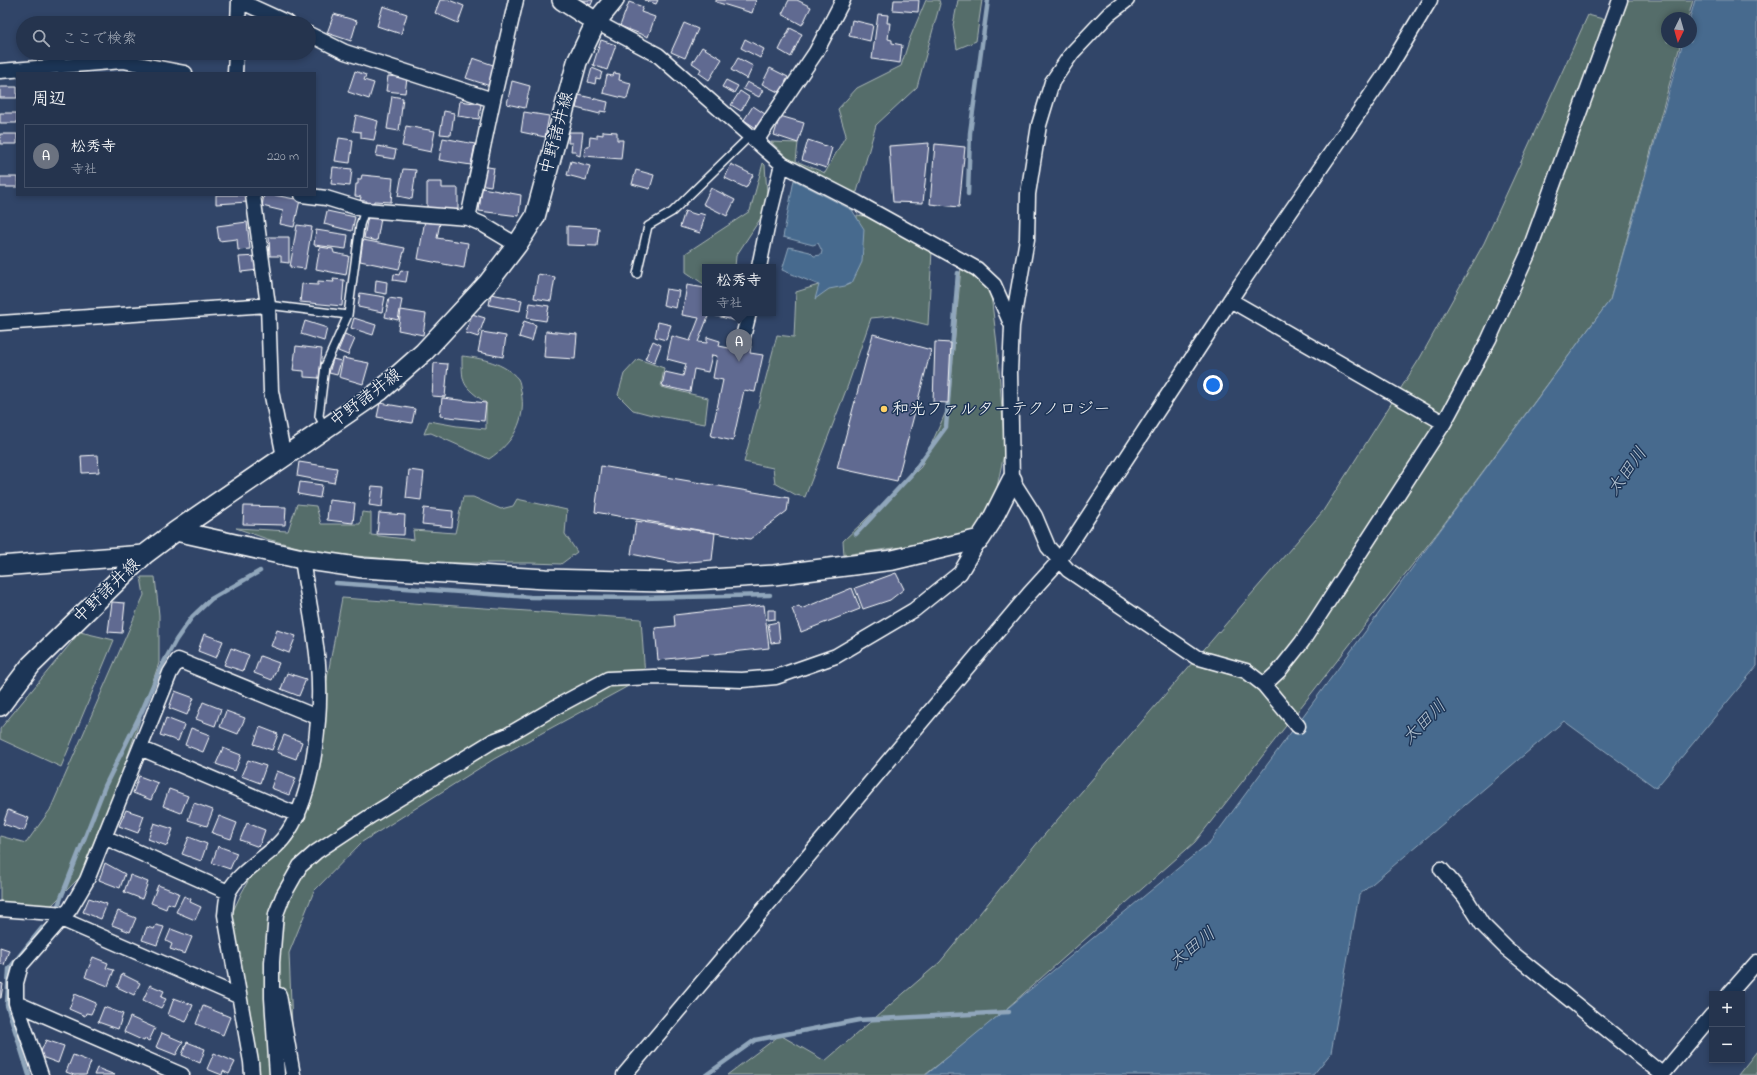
<!DOCTYPE html>
<html lang="ja">
<meta charset="utf-8">
<style>
:root{--surface:#25344e;--page:#2d3c55;--text:#f1f3f6;--muted:#a3aab6;--line:#424f66;--accent:#8c9099}
body{margin:0;font-family:"Indie Flower","Klee One",sans-serif;background:var(--page);color:var(--text)}
.controls{position:absolute;right:12px;bottom:12px;display:grid;overflow:hidden;border-radius:0px;box-shadow:0 2px 6px #0003}
.controls button{width:36px;height:36px;display:grid;place-items:center;padding:0;border:0;border-bottom:1px solid var(--line);background:var(--surface);color:var(--text);font:20px sans-serif}
.compass{position:absolute;left:1661px;top:12px;width:36px;height:36px;border-radius:50%;background:var(--surface);box-shadow:0 2px 6px #0003;rotate:185deg}
.you{position:absolute;left:1213px;top:385px;width:14px;height:14px;margin:-10px;border:3px solid #fff;border-radius:50%;background:#1a73e8;box-shadow:0 0 0 6px #1a73e833}
.badge{display:grid;place-items:center;width:26px;height:26px;border-radius:50%;background:var(--accent);color:#fff;font-size:13px;font-weight:700}
.pin{position:absolute;translate:-50% -33px;filter:drop-shadow(0 1px 2px #0008)}
.pin::after{content:'';position:absolute;top:21px;width:14px;height:12px;background:inherit;clip-path:polygon(0 0,100% 0,50% 100%)}
.popup{position:absolute;left:702px;top:264px;width:74px;height:52px;box-sizing:border-box;display:grid;place-content:center;border-radius:0px;background:var(--surface);filter:drop-shadow(0 1px 3px #0005);font-size:13px;white-space:nowrap;color:var(--muted)}
.popup b{font-size:15px;color:var(--text)}
.popup::after{content:'';position:absolute;left:50%;top:100%;margin-left:-8px;border:8px solid transparent;border-top-color:var(--surface)}
.list{margin:0;padding:0;list-style:none}
h2{display:flex;justify-content:space-between;align-items:center;height:52px;margin:0;padding:0 16px;font-size:17px}
h2 small{font-size:13px;font-weight:400;color:var(--muted)}
.list li{display:grid;grid-template-columns:26px 1fr auto;gap:12px;align-items:center;box-sizing:border-box;height:64px;margin:0 8px 8px;padding:0 8px;border:1px solid var(--line);border-radius:0px}
.list b{display:block;font-size:15px;white-space:nowrap}
.list p{margin:0;font-size:13px;white-space:nowrap;color:var(--muted)}
.list em{font-size:13px;font-style:normal;color:var(--muted)}
.icon{flex:none;width:22px;height:22px;fill:none;stroke:currentColor;stroke-width:2;stroke-linecap:round;stroke-linejoin:round}
.map{position:relative;flex:none;width:1757px;height:1075px;overflow:hidden}
.search{position:absolute;background:var(--surface);box-shadow:0 2px 6px #0003;left:16px;top:16px;width:300px;height:44px;display:flex;align-items:center;gap:10px;box-sizing:border-box;padding:0 14px;border-radius:22px;color:var(--muted);font-size:15px}
.panel{position:absolute;background:var(--surface);box-shadow:0 2px 6px #0003;left:16px;top:72px;width:300px;height:124px;border-radius:0px}
.map>svg:first-child{display:block}
.green{fill:#556d6a;stroke:#aab6b4}
.water{fill:#466b8e;stroke:#90a6bb}
.lines{fill:none;stroke-linecap:round;stroke-linejoin:round}
.stream{stroke:#90a6bb;stroke-width:4.5}
.building{fill:#606a91;stroke:#fff}
.lane-casing{stroke:#fff;stroke-width:10}
.street-casing{stroke:#fff;stroke-width:17}
.secondary-casing{stroke:#fff;stroke-width:22}
.lane{stroke:#1d3557;stroke-width:7}
.street{stroke:#1d3557;stroke-width:14}
.secondary{stroke:#1d3557;stroke-width:19}
.poi-dot{fill:#ffd166;stroke:#1d3557;stroke-width:1.5}
.labels{text-anchor:middle;dominant-baseline:central;stroke-width:3;stroke-linejoin:round;paint-order:stroke}
.street-label{font-size:17px;fill:#fff;stroke:#1d3557}
.poi-label{font-size:17px;fill:#fff;stroke:#1d3557;text-anchor:start}
.water-label{font-size:18px;font-style:italic;fill:#b5c4d2;stroke:#1d3557}
</style>
<div class="map">
<svg width="1757" height="1075" viewBox="0 0 1757 1075">
<rect width="100%" height="100%" fill="#314568"/>
<filter id="ink" filterUnits="userSpaceOnUse"><feTurbulence type="fractalNoise" baseFrequency=".025" numOctaves="2"/><feDisplacementMap in="SourceGraphic" scale="8" xChannelSelector="R" yChannelSelector="G"/><feConvolveMatrix kernelMatrix="1 2 1 2 8 2 1 2 1" color-interpolation-filters="sRGB"/></filter>
<g filter="url(#ink)">
<path class="green" d="M 926,0 L 939,0 L 940,4 L 917,87 L 876,125 L 857,192 L 844,194 L 822,177 L 790,160 L 771,142 L 798,143 L 796,161 L 825,173 L 846,135 L 838,109 L 857,88 L 901,66 L 910,38 Z
M 958,0 L 982,0 L 976,41 L 957,49 L 953,25 Z
M 1625,0 L 1693,0 L 1688,18 L 1667,18 L 1667,42 L 1681,42 L 1610,300 L 1438,532 L 1195,842 L 980,1032 L 925,1075 L 727,1075 L 780,1035 L 825,1061 L 940,962 L 1039,841 L 1323,511 L 1420,358 L 1484,243 L 1588,15 L 1618,23 Z
M 763,163 L 765,165 L 768,207 L 736,256 L 735,267 L 705,267 L 705,285 L 686,272 L 686,253 L 750,211 Z
M 857,215 L 883,219 L 932,250 L 928,325 L 892,316 L 871,318 L 848,385 L 805,497 L 796,495 L 775,483 L 773,468 L 744,462 L 777,335 L 794,337 L 796,292 L 841,278 L 857,233 Z
M 961,267 L 990,287 L 997,344 L 1005,449 L 996,492 L 978,533 L 965,538 L 844,555 L 843,541 L 921,467 L 949,405 Z
M 462,356 C 481,358 505,363 518,379 C 520,382 520,387 521,391 C 527,420 513,443 489,459 L 431,433 L 424,434 L 429,421 L 457,426 L 486,429 L 486,403 C 462,385 462,385 462,356 Z
M 638,359 L 664,368 L 661,387 L 708,398 L 705,424 L 652,415 L 633,410 L 618,395 L 624,374 Z
M 463,497 L 473,497 L 501,509 L 513,506 L 517,499 L 567,510 L 565,534 L 577,552 L 561,564 L 530,563 L 437,563 L 321,553 L 267,539 L 236,528 L 288,531 L 297,504 L 316,506 L 321,524 L 360,524 L 362,512 L 371,513 L 371,535 L 414,540 L 413,530 L 455,533 Z
M 141,577 L 155,577 L 159,615 L 159,663 L 120,779 L 84,873 L 45,912 L 0,905 L 0,836 L 26,843 L 50,810 L 144,595 Z
M 342,598 L 641,619 L 645,677 L 494,759 L 362,842 L 314,891 L 289,953 L 294,1075 L 250,1075 L 226,926 L 241,894 L 260,859 L 288,833 L 306,792 Z
M 80,632 L 114,640 L 61,767 L 0,739 L 0,729 Z
M 1757,1051 L 1757,1075 L 1738,1075 Z"/>
<path class="water" d="M 1695,0 L 1757,0 L 1757,666 L 1656,788 L 1564,721 L 1359,895 L 1331,1053 L 1313,1075 L 926,1075 L 1210,842 L 1610,300 L 1683,42 L 1691,42 L 1690,18 Z
M 794,180 L 852,210 L 864,229 L 862,262 L 852,283 L 845,286 L 829,289 L 815,299 L 819,285 L 782,270 L 789,247 L 810,252 L 814,256 L 821,255 L 822,251 L 818,243 L 813,245 L 783,237 Z"/>
<g class="lines">
<path class="stream" d="M 968,194 L 970,133 L 988,0
M 856,534 L 911,475 L 946,427 L 958,273
M 336,583 L 530,597 L 641,598 L 770,595
M 57,908 L 105,786 L 142,711 L 160,669 L 176,640 L 192,617 L 211,599 L 260,571
M 29,1075 L 7,1005 L 9,969 L 42,928
M 706,1075 L 755,1040 L 859,1020 L 1009,1012"/>
</g>
<path class="building" d="M 440,0 L 449,0 L 464,6 L 458,23 L 435,13 Z
M 580,0 L 593,0 L 591,5 Z
M 644,0 L 658,0 L 656,4 Z
M 716,0 L 756,0 L 752,13 L 716,2 Z
M 789,0 L 797,0 L 811,7 L 802,25 L 782,14 Z
M 894,0 L 919,0 L 918,12 L 893,10 Z
M 629,2 L 643,7 L 641,12 L 655,17 L 648,37 L 620,26 Z
M 383,6 L 407,14 L 401,34 L 377,26 Z
M 334,14 L 357,21 L 351,41 L 327,33 Z
M 878,14 L 888,15 L 887,23 L 890,23 L 888,39 L 892,40 L 892,43 L 902,45 L 900,63 L 872,59 Z
M 852,20 L 873,25 L 870,41 L 849,36 Z
M 684,23 L 698,29 L 685,58 L 671,52 Z
M 790,28 L 802,34 L 791,57 L 779,50 Z
M 745,39 L 764,49 L 760,58 L 741,48 Z
M 601,40 L 616,45 L 607,70 L 593,65 Z
M 702,47 L 722,59 L 709,80 L 699,73 L 701,69 L 692,63 Z
M 473,58 L 496,66 L 490,86 L 466,78 Z
M 738,58 L 753,66 L 747,79 L 731,70 Z
M 592,68 L 602,72 L 600,79 L 596,78 L 595,84 L 588,82 Z
M 770,68 L 788,77 L 780,93 L 762,84 Z
M 355,71 L 366,75 L 364,80 L 374,83 L 369,99 L 348,92 Z
M 614,73 L 620,74 L 619,80 L 631,83 L 627,99 L 603,93 L 607,75 L 613,76 Z
M 388,76 L 407,78 L 405,93 L 386,91 Z
M 726,80 L 738,86 L 734,93 L 722,87 Z
M 512,81 L 530,86 L 525,108 L 507,104 Z
M 747,82 L 763,90 L 759,97 L 743,89 Z
M 0,87 L 17,87 L 17,98 L 0,98 Z
M 740,91 L 749,97 L 741,111 L 731,105 Z
M 579,95 L 608,102 L 606,112 L 600,111 L 600,114 L 576,108 Z
M 392,96 L 403,98 L 399,131 L 387,129 Z
M 460,101 L 481,104 L 479,119 L 458,116 Z
M 753,106 L 765,114 L 756,128 L 744,120 Z
M 444,111 L 454,113 L 451,135 L 440,134 Z
M 524,112 L 549,116 L 545,137 L 521,132 Z
M 0,113 L 17,113 L 17,123 L 0,123 Z
M 356,115 L 378,121 L 374,140 L 361,138 L 361,132 L 353,131 Z
M 780,116 L 804,123 L 798,143 L 774,135 Z
M 406,126 L 435,131 L 431,152 L 402,146 Z
M 603,131 L 617,132 L 617,140 L 623,140 L 621,159 L 584,156 L 585,147 L 589,147 L 590,137 L 597,138 L 597,134 L 603,135 Z
M 569,132 L 583,132 L 580,156 L 575,154 L 576,151 L 571,151 L 572,143 L 568,143 Z
M 0,134 L 17,134 L 17,144 L 0,144 Z
M 339,138 L 353,140 L 350,163 L 335,161 Z
M 443,138 L 475,144 L 471,165 L 439,160 Z
M 808,140 L 832,148 L 826,168 L 802,160 Z
M 929,143 L 923,203 L 893,202 L 889,146 Z
M 935,144 L 965,147 L 959,207 L 930,204 Z
M 378,146 L 396,150 L 394,159 L 376,156 Z
M 571,161 L 590,166 L 586,180 L 567,175 Z
M 731,164 L 753,175 L 746,188 L 725,178 Z
M 482,166 L 494,168 L 491,186 L 479,184 Z
M 333,167 L 352,169 L 350,186 L 331,184 Z
M 403,169 L 416,170 L 412,199 L 398,196 Z
M 636,170 L 654,175 L 650,189 L 632,184 Z
M 362,175 L 393,178 L 391,202 L 374,201 L 373,206 L 366,205 L 367,201 L 360,201 L 361,197 L 355,196 L 356,184 L 358,184 L 358,179 L 361,179 Z
M 0,177 L 17,177 L 17,187 L 0,187 Z
M 427,182 L 442,182 L 442,188 L 458,188 L 458,210 L 427,210 Z
M 482,188 L 521,195 L 519,216 L 479,211 Z
M 711,188 L 735,200 L 727,216 L 703,204 Z
M 216,195 L 247,195 L 248,202 L 216,204 Z
M 264,195 L 274,195 L 300,200 L 294,227 L 280,224 L 283,211 L 262,206 Z
M 327,211 L 355,217 L 352,231 L 324,224 Z
M 685,211 L 698,215 L 699,213 L 705,215 L 700,233 L 680,227 Z
M 368,216 L 381,218 L 377,241 L 364,238 Z
M 425,220 L 440,223 L 437,238 L 468,243 L 464,268 L 418,259 Z
M 247,222 L 250,249 L 238,250 L 237,239 L 219,241 L 217,226 Z
M 297,225 L 312,227 L 305,269 L 290,267 Z
M 567,226 L 599,228 L 597,246 L 567,245 Z
M 316,230 L 348,235 L 346,249 L 314,245 Z
M 269,237 L 289,237 L 289,263 L 281,262 L 281,256 L 270,256 Z
M 363,240 L 405,248 L 399,269 L 360,261 Z
M 320,247 L 333,249 L 334,253 L 349,256 L 346,275 L 316,269 Z
M 258,256 L 259,270 L 241,272 L 239,257 Z
M 401,270 L 408,271 L 406,282 L 393,280 L 394,274 L 399,275 Z
M 538,274 L 555,277 L 551,301 L 534,298 Z
M 333,279 L 344,280 L 342,306 L 300,302 L 302,284 L 318,285 L 318,281 L 334,282 Z
M 376,280 L 387,282 L 386,294 L 375,292 Z
M 687,285 L 705,288 L 705,313 L 739,313 L 737,321 L 709,314 L 698,342 L 707,343 L 707,337 L 720,341 L 719,346 L 729,348 L 730,342 L 751,346 L 750,353 L 763,355 L 755,392 L 744,390 L 733,441 L 711,436 L 723,380 L 713,378 L 717,356 L 712,355 L 708,372 L 694,369 L 690,392 L 662,386 L 665,372 L 683,376 L 686,364 L 667,359 L 672,336 L 690,341 L 699,318 L 682,315 Z
M 666,289 L 679,291 L 676,308 L 663,305 Z
M 360,293 L 385,297 L 382,312 L 358,307 Z
M 491,294 L 522,300 L 520,311 L 489,305 Z
M 389,298 L 402,300 L 398,320 L 385,317 Z
M 530,303 L 549,306 L 546,321 L 527,318 Z
M 401,310 L 426,314 L 423,335 L 398,330 Z
M 472,314 L 485,318 L 478,337 L 466,333 Z
M 354,318 L 376,325 L 373,335 L 351,328 Z
M 305,321 L 327,328 L 324,341 L 301,334 Z
M 524,321 L 536,325 L 532,341 L 519,337 Z
M 658,322 L 671,325 L 666,340 L 655,337 Z
M 546,331 L 577,334 L 575,359 L 544,357 Z
M 482,332 L 506,336 L 503,357 L 478,352 Z
M 345,334 L 355,339 L 348,355 L 338,351 Z
M 873,334 L 931,350 L 897,481 L 837,468 Z
M 653,341 L 661,345 L 654,363 L 645,359 Z
M 935,342 L 951,343 L 948,403 L 933,402 Z
M 296,346 L 322,349 L 319,378 L 304,377 L 304,371 L 293,370 Z
M 343,358 L 369,363 L 363,384 L 339,377 Z
M 333,359 L 341,361 L 337,375 L 329,373 Z
M 434,363 L 448,364 L 445,397 L 432,396 Z
M 442,398 L 486,403 L 484,421 L 440,416 Z
M 380,403 L 415,409 L 412,423 L 377,417 Z
M 98,455 L 99,472 L 82,473 L 81,456 Z
M 299,462 L 337,468 L 334,483 L 297,476 Z
M 601,466 L 789,498 L 787,511 L 750,539 L 595,512 Z
M 409,470 L 424,472 L 421,500 L 406,498 Z
M 300,482 L 322,485 L 320,498 L 298,494 Z
M 372,486 L 384,487 L 382,507 L 369,505 Z
M 329,500 L 355,503 L 353,523 L 327,520 Z
M 244,506 L 286,507 L 285,525 L 243,524 Z
M 424,508 L 453,511 L 452,527 L 422,524 Z
M 379,513 L 405,515 L 404,535 L 377,534 Z
M 636,521 L 715,533 L 712,560 L 678,563 L 631,554 Z
M 896,573 L 904,589 L 890,600 L 863,609 L 855,588 Z
M 852,588 L 860,609 L 801,632 L 792,609 L 799,606 L 801,609 Z
M 112,602 L 125,603 L 122,633 L 108,632 Z
M 764,605 L 769,648 L 658,660 L 655,628 L 675,626 L 674,615 Z
M 768,610 L 775,610 L 775,619 L 768,620 Z
M 778,622 L 780,642 L 771,643 L 768,624 Z
M 277,630 L 296,636 L 289,653 L 271,646 Z
M 204,634 L 223,641 L 216,658 L 198,651 Z
M 231,648 L 249,655 L 243,671 L 224,665 Z
M 260,656 L 279,663 L 272,680 L 254,673 Z
M 287,673 L 306,679 L 299,696 L 281,689 Z
M 175,691 L 194,698 L 187,715 L 169,708 Z
M 203,702 L 221,709 L 215,726 L 196,719 Z
M 226,711 L 245,718 L 238,734 L 220,727 Z
M 166,718 L 184,725 L 178,741 L 160,735 Z
M 260,727 L 278,734 L 272,750 L 254,744 Z
M 191,728 L 210,735 L 203,752 L 185,745 Z
M 284,735 L 302,742 L 296,759 L 277,752 Z
M 223,748 L 241,755 L 235,771 L 216,764 Z
M 248,760 L 266,766 L 260,783 L 241,776 Z
M 277,771 L 296,778 L 289,795 L 271,788 Z
M 139,776 L 158,783 L 151,800 L 133,793 Z
M 169,789 L 188,796 L 181,813 L 163,806 Z
M 194,803 L 213,810 L 207,826 L 188,820 Z
M 8,810 L 29,818 L 24,831 L 3,824 Z
M 126,810 L 144,816 L 138,833 L 119,826 Z
M 219,816 L 237,823 L 231,839 L 212,833 Z
M 154,823 L 173,829 L 167,846 L 148,839 Z
M 247,823 L 265,830 L 259,847 L 240,840 Z
M 189,837 L 207,844 L 201,861 L 182,854 Z
M 218,846 L 237,853 L 230,869 L 212,863 Z
M 105,863 L 125,874 L 120,888 L 99,880 Z
M 130,875 L 148,882 L 142,899 L 124,892 Z
M 158,885 L 179,893 L 174,905 L 168,903 L 166,909 L 151,903 Z
M 184,896 L 191,899 L 190,902 L 201,907 L 195,920 L 176,912 Z
M 89,898 L 107,904 L 101,919 L 83,912 Z
M 118,911 L 136,918 L 130,932 L 112,925 Z
M 156,925 L 164,927 L 157,945 L 142,940 L 147,927 L 154,929 Z
M 171,929 L 192,937 L 185,954 L 170,949 L 172,944 L 166,941 Z
M 0,947 L 9,950 L 4,965 L 0,963 Z
M 93,957 L 108,963 L 106,968 L 114,970 L 108,986 L 85,977 Z
M 122,974 L 140,983 L 134,995 L 117,987 Z
M 0,983 L 3,984 L 1,998 L 0,998 Z
M 150,985 L 164,991 L 161,997 L 166,999 L 161,1008 L 143,1000 Z
M 75,994 L 96,1003 L 91,1014 L 86,1013 L 85,1016 L 69,1009 Z
M 174,998 L 193,1005 L 186,1022 L 168,1015 Z
M 203,1006 L 230,1017 L 223,1035 L 196,1024 Z
M 104,1007 L 123,1014 L 118,1029 L 98,1022 Z
M 130,1017 L 155,1028 L 149,1041 L 145,1039 L 144,1041 L 124,1032 Z
M 162,1033 L 183,1042 L 176,1055 L 156,1047 Z
M 46,1040 L 64,1046 L 58,1063 L 39,1056 Z
M 187,1042 L 205,1049 L 200,1063 L 182,1055 Z
M 214,1053 L 235,1062 L 229,1074 L 223,1071 L 222,1075 L 207,1069 Z
M 73,1055 L 91,1062 L 86,1075 L 74,1075 L 66,1072 Z
M 97,1068 L 115,1075 L 94,1075 Z"/>
<g class="lines">
<g class="lane-casing">
<path id="lane" d="M 637,274 L 648,226 L 672,212 L 750,136
M 268,305 L 348,315
M 325,428 L 319,416 L 325,366 L 348,315 L 360,225 L 365,210"/>
</g>
<g class="street-casing">
<path id="street" d="M 1127,0 L 1109,14 L 1072,53 L 1052,82 L 1039,125 L 1028,194 L 1027,239 L 1012,326 L 1010,372 L 1012,480 L 1035,516 L 1048,547 L 1068,570 L 1196,657 L 1246,671 L 1264,685 L 1298,726
M 239,4 L 244,3 L 288,23
M 596,22 L 658,55 L 782,164 L 856,202 L 977,269 L 994,285 L 1012,326
M 238,23 L 239,0
M 309,34 L 345,52 L 493,100
M 0,71 L 123,61 L 185,73
M 235,73 L 236,53
M 756,141 L 816,52 L 843,0
M 253,195 L 268,305 L 271,391 L 284,457
M 302,195 L 326,198 L 365,210 L 468,218 L 482,224 L 517,245
M 468,218 L 493,100 L 516,0
M 759,267 L 770,213 L 782,164
M 1230,300 L 1444,423
M 0,323 L 268,305
M 742,341 L 749,313
M 1264,685 L 1279,671 L 1302,642 L 1444,423 L 1489,339 L 1528,254 L 1620,0
M 140,748 L 298,815
M 104,837 L 228,892
M 1441,869 L 1465,897 L 1482,924 L 1506,948 L 1663,1075
M 0,909 L 66,914
M 61,919 L 238,996
M 1729,994 L 1757,962
M 279,995 L 293,1075
M 16,1003 L 182,1075
M 41,1075 L 16,1003 L 16,983 L 21,965 L 70,909 L 87,880 L 170,673 L 178,660 L 317,717
M 252,1075 L 251,1062 L 225,915 C 226,908 226,898 229,891 C 243,866 273,856 288,832 C 315,791 322,712 318,664 C 315,629 307,594 302,559
M 277,1075 L 272,998 L 272,962 L 276,914 L 283,896 L 300,866 L 316,852 L 372,815 L 493,741 L 506,736 L 554,708 L 608,679 L 654,677 L 742,680 L 776,677 L 836,656 L 914,610 L 960,573 L 980,539
M 624,1075 L 1029,594 L 1059,561 L 1240,285 L 1386,73 L 1430,0
M 1662,1075 L 1712,1015"/>
</g>
<g class="secondary-casing">
<path id="secondary" d="M 562,0 L 596,22
M 176,531 L 302,559 L 363,568 L 545,579 L 663,582 L 774,575 L 893,560 L 980,539 L 991,522 L 1012,480
M 0,566 L 144,555
M 0,706 L 31,665 L 144,555 L 176,531 L 380,391 L 424,352 L 488,283 L 517,245 L 535,217 L 577,62 L 596,22 L 614,0"/>
</g>
<use href="#lane" class="lane"/>
<use href="#street" class="street"/>
<use href="#secondary" class="secondary"/>
</g>
</g>
<circle class="poi-dot" cx="884" cy="409" r="4"/>
<g class="labels">
<g class="street-label">
<text transform="translate(557 133) rotate(-75)">中野諸井線</text>
<text transform="translate(366 398) rotate(-37)">中野諸井線</text>
<text transform="translate(107 591) rotate(-44)">中野諸井線</text>
</g>
<g class="poi-label">
<text x="892" y="409">和光ファルターテクノロジー</text>
</g>
<g class="water-label">
<text transform="translate(1628 472) rotate(-54)">太田川</text>
<text transform="translate(1425 723) rotate(-45)">太田川</text>
<text transform="translate(1193 949) rotate(-39)">太田川</text>
</g>
</g>
</svg>
<div class="controls">
<button>+</button>
<button>−</button>
</div>
<svg class="compass" viewBox="-18 -18 36 36"><path d="M0-13l5 13h-10z" fill="#e53935"/><path d="M0 13l5-13h-10z" fill="#a3aab6"/></svg>
<div class="you"></div>
<div class="pin badge" style="left:739px;top:362px;background:#6b7280">A</div>
<div class="popup"><b>松秀寺</b>寺社</div>
<div class="search"><svg class="icon" aria-label="search" viewBox="0 0 24 24"><circle cx="10" cy="10" r="6"/><path d="M15 15l6 6"/></svg>ここで検索</div>
<section class="panel">
<h2>周辺<small></small></h2>
<ul class="list">
<li><span class="badge" style="background:#6b7280">A</span><div><b>松秀寺</b><p>寺社</p></div><em>220 m</em></li>
</ul>
</section>
</div>
